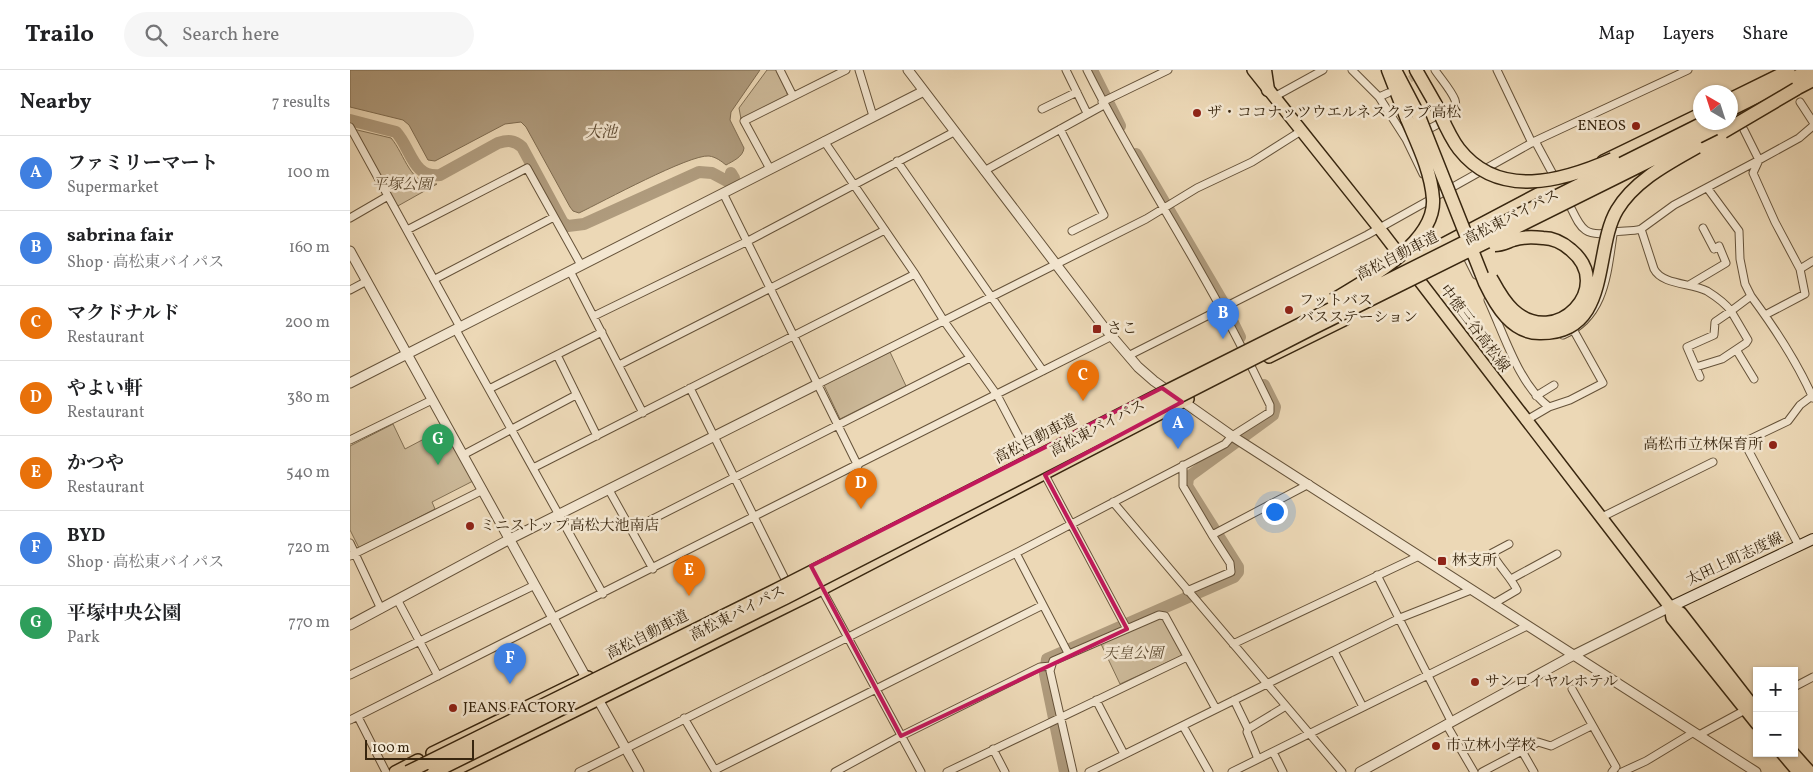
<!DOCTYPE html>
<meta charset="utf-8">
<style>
:root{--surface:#fff;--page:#f6f6f6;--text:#202124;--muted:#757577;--line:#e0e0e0;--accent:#7c3aed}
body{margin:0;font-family:Vollkorn,"Noto Serif JP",serif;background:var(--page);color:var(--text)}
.controls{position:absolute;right:15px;bottom:15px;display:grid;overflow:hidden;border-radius:0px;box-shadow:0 1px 4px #0004}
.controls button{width:45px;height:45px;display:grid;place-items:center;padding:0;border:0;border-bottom:1px solid var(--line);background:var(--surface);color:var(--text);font:25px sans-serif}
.compass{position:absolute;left:1343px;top:15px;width:45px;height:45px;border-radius:50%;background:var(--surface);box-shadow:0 1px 4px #0004;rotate:321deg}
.scale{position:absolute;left:15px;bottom:12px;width:109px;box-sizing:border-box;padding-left:5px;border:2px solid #38260f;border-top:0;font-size:14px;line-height:18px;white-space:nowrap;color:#38260f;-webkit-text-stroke:4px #f3e6d0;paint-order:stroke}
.you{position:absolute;left:924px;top:441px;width:18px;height:18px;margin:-12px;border:4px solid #fff;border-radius:50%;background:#1a73e8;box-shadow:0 0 0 8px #1a73e833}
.badge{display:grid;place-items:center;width:32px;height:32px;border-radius:50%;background:var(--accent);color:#fff;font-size:16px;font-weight:700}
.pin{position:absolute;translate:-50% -41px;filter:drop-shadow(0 1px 2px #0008)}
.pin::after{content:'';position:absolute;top:26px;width:18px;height:15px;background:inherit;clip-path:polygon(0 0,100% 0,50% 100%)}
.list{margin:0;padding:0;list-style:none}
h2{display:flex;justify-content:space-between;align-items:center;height:65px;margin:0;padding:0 20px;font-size:21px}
h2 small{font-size:16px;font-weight:400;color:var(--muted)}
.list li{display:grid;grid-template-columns:32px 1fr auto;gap:15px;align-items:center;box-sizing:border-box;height:75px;padding:0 20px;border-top:1px solid var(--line)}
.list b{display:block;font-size:19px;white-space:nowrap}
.list p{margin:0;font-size:16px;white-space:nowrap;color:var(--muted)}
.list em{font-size:16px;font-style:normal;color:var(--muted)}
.icon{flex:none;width:28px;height:28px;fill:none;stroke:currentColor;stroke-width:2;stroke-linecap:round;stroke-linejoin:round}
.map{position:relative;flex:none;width:1463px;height:702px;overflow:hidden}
header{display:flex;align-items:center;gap:30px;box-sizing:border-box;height:70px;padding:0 25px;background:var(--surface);border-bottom:1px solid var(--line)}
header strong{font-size:24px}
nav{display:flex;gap:28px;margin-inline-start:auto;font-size:18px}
.search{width:350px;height:45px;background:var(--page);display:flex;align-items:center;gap:12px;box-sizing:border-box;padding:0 18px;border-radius:28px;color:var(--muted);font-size:19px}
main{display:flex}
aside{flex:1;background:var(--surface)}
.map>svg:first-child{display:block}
.green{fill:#cdba9a;stroke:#827054}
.water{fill:#af9b7d;stroke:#7f6c51}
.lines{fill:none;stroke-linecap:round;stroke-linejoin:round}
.river{stroke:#af9b7d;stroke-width:12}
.minor-tunnel{stroke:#c8b495;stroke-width:7;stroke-dasharray:7 3.5;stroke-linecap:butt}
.minor-casing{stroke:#655239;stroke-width:9}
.tertiary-casing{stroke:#655239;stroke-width:11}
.secondary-casing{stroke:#38260f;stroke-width:12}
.primary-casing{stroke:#38260f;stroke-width:14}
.trunk-casing{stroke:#38260f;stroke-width:14}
.motorway-casing{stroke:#38260f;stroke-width:15}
.minor{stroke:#f3e6d0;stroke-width:7}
.tertiary{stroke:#f3e6d0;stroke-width:9}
.secondary{stroke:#f3e6d0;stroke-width:10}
.primary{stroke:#ecd8b6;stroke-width:11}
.trunk{stroke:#ecd8b6;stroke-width:11}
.motorway{stroke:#ecd8b6;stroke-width:12}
.motorway-bridge-casing{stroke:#38260f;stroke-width:15;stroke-linecap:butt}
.motorway-bridge{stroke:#ecd8b6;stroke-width:12}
.marked{fill:none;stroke:#c2185b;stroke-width:4;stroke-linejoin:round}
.poi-dot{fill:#8f2418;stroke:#f3e6d0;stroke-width:2}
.labels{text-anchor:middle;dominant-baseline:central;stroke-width:5;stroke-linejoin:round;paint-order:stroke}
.poi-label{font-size:15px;fill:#38260f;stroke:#f3e6d0;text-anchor:start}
.park-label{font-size:15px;font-style:italic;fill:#5d4b32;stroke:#f3e6d0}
.street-label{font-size:15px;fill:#38260f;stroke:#f3e6d0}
.water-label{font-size:16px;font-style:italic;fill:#5c4930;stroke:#f3e6d0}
</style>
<header>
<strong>Trailo</strong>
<div class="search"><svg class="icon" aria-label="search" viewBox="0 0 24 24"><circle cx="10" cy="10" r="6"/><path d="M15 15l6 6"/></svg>Search here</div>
<nav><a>Map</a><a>Layers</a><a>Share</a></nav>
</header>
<main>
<aside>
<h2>Nearby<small>7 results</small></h2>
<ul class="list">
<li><span class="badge" style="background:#3f7fe0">A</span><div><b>ファミリーマート</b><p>Supermarket</p></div><em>100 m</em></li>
<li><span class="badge" style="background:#3f7fe0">B</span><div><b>sabrina fair</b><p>Shop · 高松東バイパス</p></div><em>160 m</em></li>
<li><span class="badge" style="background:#e8710a">C</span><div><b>マクドナルド</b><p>Restaurant</p></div><em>200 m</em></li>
<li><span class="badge" style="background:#e8710a">D</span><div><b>やよい軒</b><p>Restaurant</p></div><em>380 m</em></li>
<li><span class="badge" style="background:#e8710a">E</span><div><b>かつや</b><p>Restaurant</p></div><em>540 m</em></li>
<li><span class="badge" style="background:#3f7fe0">F</span><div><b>BYD</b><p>Shop · 高松東バイパス</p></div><em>720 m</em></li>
<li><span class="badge" style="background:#2e9e5b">G</span><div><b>平塚中央公園</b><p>Park</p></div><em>770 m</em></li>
</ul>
</aside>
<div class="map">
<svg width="1463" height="702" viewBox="0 0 1463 702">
<rect width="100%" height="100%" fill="#ecd8b6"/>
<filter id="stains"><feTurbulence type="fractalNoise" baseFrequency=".004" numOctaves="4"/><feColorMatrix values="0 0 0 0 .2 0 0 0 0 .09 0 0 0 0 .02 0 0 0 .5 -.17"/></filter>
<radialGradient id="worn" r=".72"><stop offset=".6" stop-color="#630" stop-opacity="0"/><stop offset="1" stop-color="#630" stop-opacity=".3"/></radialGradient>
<path class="green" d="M 417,0 L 426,0 L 437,22 L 437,26 L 391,49 L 389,38 Z
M 3,59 L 41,68 C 55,84 60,117 87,114 L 46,137 Z
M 540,282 L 556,316 L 490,349 L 474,315 Z
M 43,354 L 55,379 L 93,359 L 123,411 L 82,432 L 85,439 L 9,478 L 0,460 L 0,376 Z
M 810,548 L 814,551 L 832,583 L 831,586 L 770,614 L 751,574 Z"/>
<path class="water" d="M 0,0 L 410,0 L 381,42 L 380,50 L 394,78 C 393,87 383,91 376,95 C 371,91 366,87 359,86 C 340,84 252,132 229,143 L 223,141 L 220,137 L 176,57 L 171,52 L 155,54 L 85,91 L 78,90 L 59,55 L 53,50 L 0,37 Z"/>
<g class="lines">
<path class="river" d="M 742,0 L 770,56
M 0,50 L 46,62 C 61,78 63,109 90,105 L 148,73 C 158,70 164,70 172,77 L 213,153 L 218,156 L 234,154 L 349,102 L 362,103 L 377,111 L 384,108 L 381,103
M 786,84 L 874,234 L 890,267
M 715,702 L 695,604 L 697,589 L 884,507 L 888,502 L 888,497 L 837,416 L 838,408 L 841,405 L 923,345 L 925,337 L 914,315"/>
<path class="minor-tunnel" d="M 1051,15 L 1074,0"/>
<g class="minor-casing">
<path id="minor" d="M 430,0 L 443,26
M 509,0 L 523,46
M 716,0 L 737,43
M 737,0 C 784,95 844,183 892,278
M 1002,0 L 1029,27 L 1056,69
M 1147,0 L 1182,73
M 924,27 L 973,0
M 1029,27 L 1038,23
M 752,32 L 818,0
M 1450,32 L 1463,52
M 692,39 L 727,22
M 0,57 L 110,257
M 710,59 L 754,145 L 722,161
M 1394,60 L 1409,90 L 1449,68 L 1463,56
M 474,71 L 565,204 L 594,251 L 647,325 L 679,386
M 1185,71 L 1206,110
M 1409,90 L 1403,103 L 1425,152 L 1450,199
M 547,91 L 693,301
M 420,99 L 394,51 L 496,0
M 634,101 L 754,35
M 1073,104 L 1056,69 C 1069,63 1111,49 1105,30 C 1101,20 1091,9 1085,0
M 1358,119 L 1389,161 L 1390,189 L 1395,214 L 1401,226
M 373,123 L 508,396
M 1217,130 C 1230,155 1231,169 1263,162 C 1272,160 1281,162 1291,159 L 1304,199 C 1312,215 1342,213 1357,221 C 1365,226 1375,233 1381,241 L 1401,226 C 1424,257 1447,292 1463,328
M 0,148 L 38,126
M 1291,159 L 1324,135 L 1409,90
M 57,160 L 177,98 L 231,195
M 1117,187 L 1126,205
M 220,201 L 293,343
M 85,209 L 204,147
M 1339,215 L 1376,193 L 1369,176 L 1364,179 L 1353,158
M 0,220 L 17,211
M 1138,230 C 1154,264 1169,315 1199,337
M 1415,245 L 1455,224 L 1450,199 L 1463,191
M 244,246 L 398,171 L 604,62
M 106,260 L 253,524
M 1213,265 C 1255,247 1257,204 1263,165
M 1387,281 L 1404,309
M 207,285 L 247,366
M 778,286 L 1017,165 L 1185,71 L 1338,0
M 269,295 L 535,160
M 1346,297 L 1372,289 L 1396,273 L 1398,270 L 1381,241 L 1365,252 L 1364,265 L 1337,277 L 1350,307
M 468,314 L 796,149 L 847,118 L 902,92 L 951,61
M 340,318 L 435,509
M 139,319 L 252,262
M 1186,326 L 1204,315
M 1175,351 L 1199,337 L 1220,330 L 1253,313 L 1224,261
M 0,370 L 82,330
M 113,385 L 226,325
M 833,395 L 833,416 L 862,465
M 183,398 L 565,204
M 695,405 L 777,559
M 259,420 L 303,499
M 763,432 L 992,702
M 1250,448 L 1363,392
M 281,460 L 620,288
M 0,473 L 31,539
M 1449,476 L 1394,372 L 1438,351 L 1450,335 L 1462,326
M 666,483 L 718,583
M 0,486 L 133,420
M 1027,505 L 1101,651
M 1161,509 L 1207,484
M 471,518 L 571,702
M 837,521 L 881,502 L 880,493 L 862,465 L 959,414
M 48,531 L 88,606
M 1143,534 L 1167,520 C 1160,506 1149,497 1142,483 L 1159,474
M 883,574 L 1069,486
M 984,581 L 1013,637
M 0,605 L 185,515
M 1444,617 L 1463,607
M 1222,619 L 1266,697 L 1262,702
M 746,630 L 774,684
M 884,630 L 898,659
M 8,647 L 36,702
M 334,648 L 366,702
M 0,650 L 762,266
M 1096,654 L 1124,702
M 833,656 L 859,702
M 1349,665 L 1397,639
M 643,679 L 655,702
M 1172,681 L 1188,672 L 1201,676 L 1241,656
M 923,682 L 933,702
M 908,689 L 897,662 L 898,659 L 936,636
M 365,700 L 693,535
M 229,702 L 666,483 L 875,374 L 882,366 L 920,342 L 920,335 L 901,296
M 485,702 L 551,666 L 690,597 L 701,596
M 597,702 L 837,587
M 723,702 L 700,601 L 703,591 L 809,545 L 815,546 L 866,639
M 739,702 L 1050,548 L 1121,520
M 882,702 L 1177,556
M 1132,702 L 1172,681 L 1184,702
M 1272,702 L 1296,691 L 1344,662"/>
</g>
<g class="tertiary-casing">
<path id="tertiary" d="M 558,0 L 753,256 L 788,297 L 804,311 L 882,366 L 1406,702
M 0,181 L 239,613
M 0,313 L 574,21
M 0,555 L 160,469 L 468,314
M 245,624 L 289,702
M 1010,702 L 1222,586 L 1320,537"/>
</g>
<g class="secondary-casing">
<path id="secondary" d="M 1320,537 L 1463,469"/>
</g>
<g class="primary-casing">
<path id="primary" d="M 903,0 L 1029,158 L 1320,537 L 1322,548 L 1407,654
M 1320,537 L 1331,543 L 1407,641
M 1432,683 L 1448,702
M 1443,683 L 1460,702"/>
</g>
<g class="trunk-casing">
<path id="trunk" d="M 1380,29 L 1439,0
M 1253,91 L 1350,44
M 1023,211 L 1216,109
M 919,287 L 994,250
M 82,683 L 238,607
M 45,702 L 68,690
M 101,702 L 472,519 L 838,329"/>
</g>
<g class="motorway-casing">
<path id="motorway" d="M 915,0 L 918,20
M 1038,0 L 1057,49
M 1045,0 L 1068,44
M 1066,0 L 1086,35
M 1436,24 L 1463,10
M 1380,40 L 1460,0"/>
</g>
<use href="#minor" class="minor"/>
<use href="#tertiary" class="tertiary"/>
<use href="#secondary" class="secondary"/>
<use href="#primary" class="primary"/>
<use href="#trunk" class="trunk"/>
<use href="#motorway" class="motorway"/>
<g class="motorway-bridge-casing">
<path id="motorway-bridge" d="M 1086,35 C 1093,50 1099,66 1109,79 C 1149,130 1213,111 1263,89
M 1068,44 L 1135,213 C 1146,236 1162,264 1191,263 C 1262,263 1243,180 1267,140 C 1285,110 1319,93 1347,77
M 1373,62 L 1446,19
M 1141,208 C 1147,219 1153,231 1163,240 C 1206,280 1266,217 1221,180 C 1213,173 1204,168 1193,168 C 1184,167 1171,167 1163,170 C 1157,172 1151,175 1145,175
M 983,230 C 1015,211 1086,173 1083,129 C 1081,101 1068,75 1057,49
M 58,702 L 430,518 L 811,324 L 1355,52
M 84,702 L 435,528 L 963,258 L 1378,52"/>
</g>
<use href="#motorway-bridge" class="motorway-bridge"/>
</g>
<path class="marked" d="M 812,318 L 832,332 L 695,405 L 777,559 L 551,666 L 461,496 Z"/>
<g class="poi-dot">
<circle cx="847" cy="43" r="5"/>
<circle cx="1286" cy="56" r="5"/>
<circle cx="939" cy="240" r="5"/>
<rect x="742" y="254" width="10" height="10" rx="2.5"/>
<circle cx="1423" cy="375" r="5"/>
<circle cx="120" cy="456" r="5"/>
<rect x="1087" y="486" width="10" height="10" rx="2.5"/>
<circle cx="1125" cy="612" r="5"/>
<circle cx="103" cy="638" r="5"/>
<circle cx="1086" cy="676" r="5"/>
</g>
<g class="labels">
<g class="poi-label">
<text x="857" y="43">ザ・ココナッツウエルネスクラブ高松</text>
<text x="1276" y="56" text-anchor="end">ENEOS</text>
<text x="949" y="231">フットバス<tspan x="949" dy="17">バスステーション</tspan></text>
<text x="757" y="259">さこ</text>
<text x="1413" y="375" text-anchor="end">高松市立林保育所</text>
<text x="130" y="456">ミニストップ高松大池南店</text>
<text x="1102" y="491">林支所</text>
<text x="1135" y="612">サンロイヤルホテル</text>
<text x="113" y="638">JEANS FACTORY</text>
<text x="1096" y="676">市立林小学校</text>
</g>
<g class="park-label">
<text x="52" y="115">平塚公園</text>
<text x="783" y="584">天皇公園</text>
</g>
<g class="street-label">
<text transform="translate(1162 148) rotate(-27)">高松東バイパス</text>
<text transform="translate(1048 187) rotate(-27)">高松自動車道</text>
<text transform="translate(1124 259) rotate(53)">中徳三谷高松線</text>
<text transform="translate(748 359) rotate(-28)">高松東バイパス</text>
<text transform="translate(686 370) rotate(-27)">高松自動車道</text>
<text transform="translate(1385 490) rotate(-25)">太田上町志度線</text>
<text transform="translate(388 544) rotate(-27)">高松東バイパス</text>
<text transform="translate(298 566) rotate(-27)">高松自動車道</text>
</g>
<g class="water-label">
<text x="251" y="63">大池</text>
</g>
</g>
<rect width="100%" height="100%" filter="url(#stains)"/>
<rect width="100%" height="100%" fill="url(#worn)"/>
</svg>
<div class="controls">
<button>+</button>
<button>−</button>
</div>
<svg class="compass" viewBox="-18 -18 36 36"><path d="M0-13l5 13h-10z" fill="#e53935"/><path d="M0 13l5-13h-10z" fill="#757577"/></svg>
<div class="scale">100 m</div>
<div class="you"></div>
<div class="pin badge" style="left:828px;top:379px;background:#3f7fe0">A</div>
<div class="pin badge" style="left:873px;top:269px;background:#3f7fe0">B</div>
<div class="pin badge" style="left:733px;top:331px;background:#e8710a">C</div>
<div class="pin badge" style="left:511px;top:439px;background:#e8710a">D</div>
<div class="pin badge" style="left:339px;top:526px;background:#e8710a">E</div>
<div class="pin badge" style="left:160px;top:614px;background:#3f7fe0">F</div>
<div class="pin badge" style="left:88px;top:395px;background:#2e9e5b">G</div>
</div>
</main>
